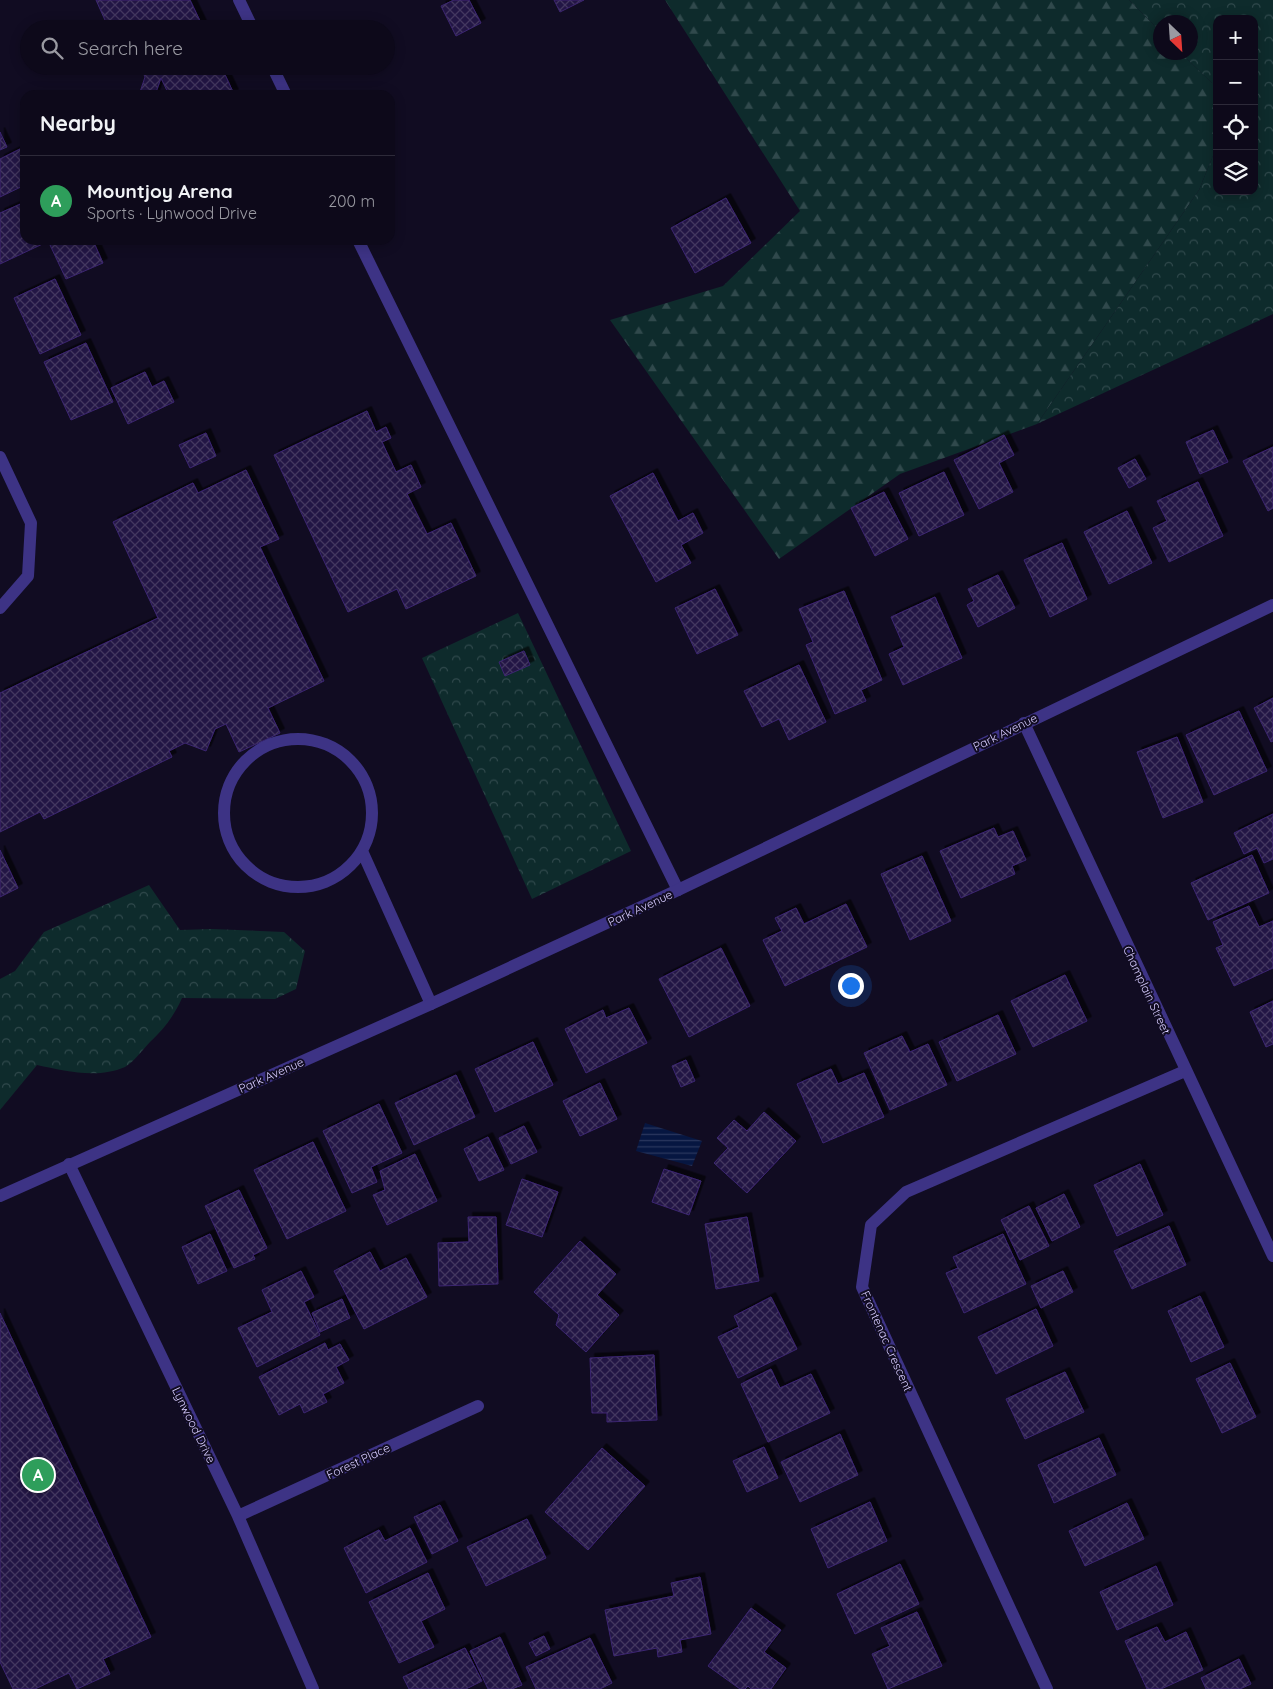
<!DOCTYPE html>
<meta charset="utf-8">
<style>
:root{--surface:#0d091a;--page:#1b1727;--text:#f1f3f6;--muted:#9a9aa2;--line:#2d2a39;--accent:#00c9f7}
body{margin:0;font-family:Quicksand,sans-serif;background:var(--page);color:var(--text)}
.controls{position:absolute;right:15px;top:15px;display:grid;overflow:hidden;border-radius:10px;box-shadow:0 2px 12px #0003}
.controls button{width:45px;height:45px;display:grid;place-items:center;padding:0;border:0;border-bottom:1px solid var(--line);background:var(--surface);color:var(--text);font:25px sans-serif}
.compass{position:absolute;left:1153px;top:15px;width:45px;height:45px;border-radius:50%;background:var(--surface);box-shadow:0 2px 12px #0003;rotate:155deg}
.you{position:absolute;left:850px;top:985px;width:18px;height:18px;margin:-12px;border:4px solid #fff;border-radius:50%;background:#1a73e8;box-shadow:0 0 0 8px #1a73e833}
.badge{display:grid;place-items:center;width:32px;height:32px;border-radius:50%;background:var(--accent);color:#fff;font-size:16px;font-weight:700}
.pin{position:absolute;translate:-50% -50%;border:2px solid #fff;box-shadow:0 1px 5px #0006}
.list{margin:0;padding:0;list-style:none}
h2{display:flex;justify-content:space-between;align-items:center;height:65px;margin:0;padding:0 20px;font-size:21px}
h2 small{font-size:16px;font-weight:400;color:var(--muted)}
.list li{display:grid;grid-template-columns:32px 1fr auto;gap:15px;align-items:center;box-sizing:border-box;height:90px;padding:0 20px;border-top:1px solid var(--line)}
.list b{display:block;font-size:19px;white-space:nowrap}
.list p{margin:0;font-size:16px;white-space:nowrap;color:var(--muted)}
.list em{font-size:16px;font-style:normal;color:var(--muted)}
.icon{flex:none;width:28px;height:28px;fill:none;stroke:currentColor;stroke-width:2;stroke-linecap:round;stroke-linejoin:round}
.map{position:relative;flex:none;width:1273px;height:1689px;overflow:hidden}
.search{position:absolute;background:var(--surface);box-shadow:0 2px 12px #0003;left:20px;top:20px;width:375px;height:55px;display:flex;align-items:center;gap:12px;box-sizing:border-box;padding:0 18px;border-radius:28px;color:var(--muted);font-size:19px}
.panel{position:absolute;background:var(--surface);box-shadow:0 2px 12px #0003;left:20px;top:90px;width:375px;height:155px;border-radius:15px}
.map>svg:first-child{display:block}
.forest{fill:url(#forest-firs)}
.park{fill:url(#park-crowns)}
.water{fill:url(#water-rules)}
.building{fill:url(#building-cross-hatch);stroke:#3c2672;filter:url(#shadow)}
.lines{fill:none;stroke-linecap:round;stroke-linejoin:round}
.service{stroke:#3d3385;stroke-width:12}
.minor{stroke:#3d3385;stroke-width:12}
.tertiary{stroke:#3d3385;stroke-width:12}
.labels{text-anchor:middle;dominant-baseline:central;stroke-width:4;stroke-linejoin:round;paint-order:stroke}
.street-label{font-size:12px;fill:#d7ccff;stroke:#110c22}
</style>
<div class="map">
<svg width="1273" height="1689" viewBox="0 0 1273 1689">
<defs>
<pattern id="forest-firs" width="22" height="20" patternUnits="userSpaceOnUse" patternTransform="scale(1.25)"><rect width="22" height="20" fill="#0e2b2c"/><path d="M5 1l3.5 6h-7zM16 11l3.5 6h-7z" fill="#30494c"/></pattern>
<pattern id="park-crowns" width="20" height="18" patternUnits="userSpaceOnUse" patternTransform="scale(1.25)"><rect width="20" height="18" fill="#0e2b2c"/><path d="M2 6a3 3 0 1 1 6 0M12 15a3 3 0 1 1 6 0" fill="none" stroke="#30494c"/></pattern>
<pattern id="water-rules" width="6" height="5" patternUnits="userSpaceOnUse" patternTransform="scale(1.25)"><rect width="6" height="5" fill="#061641"/><path d="M0 2.5h6" fill="none" stroke="#2a375e"/></pattern>
<pattern id="building-cross-hatch" width="8" height="8" patternUnits="userSpaceOnUse" patternTransform="scale(1.25)"><rect width="8" height="8" fill="#241644"/><path d="M0 0l8 8M0 8l8-8" fill="none" stroke="#433760"/></pattern>
<filter id="shadow"><feDropShadow dx="4.5" dy="-4.5" stdDeviation="0" flood-color="#0009"/></filter>
</defs>
<rect width="100%" height="100%" fill="#110c22"/>
<path class="forest" d="M 665,0 L 1129,0 L 1160,31 L 1160,52 L 1181,53 L 1217,88 L 1217,146 L 1199,190 L 1037,424 L 900,474 L 779,559 L 610,320 L 723,286 L 800,211 Z"/>
<path class="park" d="M 1129,0 L 1273,0 L 1273,314 L 1037,424 L 1199,190 L 1217,146 L 1217,191 L 1254,191 L 1254,19 L 1217,19 L 1217,88 L 1181,53 L 1190,52 L 1190,22 L 1160,22 L 1160,31 Z
M 518,613 L 631,851 L 532,899 L 422,658 Z
M 149,885 L 180,930 L 212,929 L 284,932 L 305,951 L 296,989 L 275,999 L 182,998 C 174,1016 164,1029 150,1042 C 143,1049 134,1062 125,1067 C 97,1079 65,1071 37,1065 L 0,1110 L 0,979 L 15,971 L 44,932 Z"/>
<path class="water" d="M 645,1123 L 702,1141 L 692,1166 L 636,1151 Z"/>
<path class="building" d="M 96,0 L 190,0 L 204,29 L 109,29 Z
M 454,0 L 469,0 L 481,23 L 456,36 L 441,6 Z
M 554,0 L 584,0 L 560,12 Z
M 140,66 L 221,66 L 234,94 L 169,95 L 161,78 L 155,95 L 139,95 L 145,77 Z
M 0,132 L 7,147 L 0,150 Z
M 24,147 L 25,185 L 0,197 L 0,159 Z
M 726,198 L 751,243 L 695,273 L 671,228 Z
M 25,202 L 25,240 L 49,241 L 0,264 L 0,213 Z
M 61,240 L 107,240 L 95,245 L 103,263 L 66,279 L 50,245 Z
M 55,279 L 81,335 L 40,354 L 14,298 Z
M 86,343 L 113,402 L 71,420 L 44,362 Z
M 145,372 L 152,387 L 164,381 L 174,402 L 128,424 L 111,388 Z
M 367,411 L 376,432 L 386,427 L 391,438 L 382,442 L 396,472 L 411,465 L 421,487 L 407,494 L 427,534 L 451,523 L 476,576 L 406,609 L 397,589 L 348,612 L 274,455 Z
M 1213,430 L 1228,462 L 1200,474 L 1186,442 Z
M 206,433 L 216,456 L 190,468 L 179,445 Z
M 1004,435 L 1014,455 L 999,463 L 1013,492 L 979,509 L 954,460 Z
M 1273,447 L 1273,508 L 1268,511 L 1243,461 Z
M 1135,459 L 1146,479 L 1129,488 L 1118,468 Z
M 246,470 L 279,539 L 260,547 L 324,681 L 268,708 L 280,733 L 239,752 L 226,724 L 215,729 L 206,751 L 185,743 L 169,751 L 172,757 L 44,819 L 40,812 L 0,832 L 0,693 L 158,618 L 113,522 L 193,483 L 198,493 Z
M 944,472 L 964,515 L 919,536 L 899,493 Z
M 653,473 L 678,521 L 693,513 L 703,533 L 681,545 L 691,563 L 656,582 L 610,496 Z
M 1198,482 L 1223,536 L 1169,562 L 1153,528 L 1167,521 L 1157,501 Z
M 884,492 L 908,539 L 875,556 L 851,508 Z
M 1127,511 L 1152,563 L 1109,584 L 1084,532 Z
M 1062,543 L 1087,599 L 1050,617 L 1024,560 Z
M 998,575 L 1015,608 L 978,627 L 967,605 L 974,601 L 968,589 Z
M 715,589 L 738,635 L 697,654 L 675,608 Z
M 844,591 L 882,680 L 861,690 L 866,701 L 835,714 L 806,645 L 813,642 L 799,609 Z
M 935,597 L 962,658 L 903,685 L 889,654 L 904,647 L 891,617 Z
M 524,651 L 530,665 L 505,676 L 499,662 Z
M 799,665 L 826,722 L 789,740 L 779,719 L 762,727 L 744,691 Z
M 1273,698 L 1273,741 L 1271,742 L 1254,708 Z
M 1239,711 L 1267,771 L 1214,795 L 1186,735 Z
M 1177,737 L 1203,802 L 1163,818 L 1137,752 Z
M 1273,814 L 1273,859 L 1264,863 L 1257,848 L 1244,854 L 1234,833 Z
M 994,828 L 998,837 L 1013,831 L 1026,860 L 1012,866 L 1015,874 L 961,898 L 940,851 Z
M 0,850 L 18,888 L 0,897 Z
M 1252,855 L 1269,893 L 1208,920 L 1191,883 Z
M 922,856 L 951,921 L 910,940 L 881,874 Z
M 846,904 L 867,947 L 785,986 L 763,940 L 782,931 L 775,918 L 796,908 L 804,924 Z
M 1249,906 L 1259,927 L 1273,921 L 1273,968 L 1234,986 L 1216,948 L 1223,945 L 1213,922 Z
M 721,948 L 750,1006 L 689,1037 L 659,979 Z
M 1065,975 L 1087,1021 L 1033,1047 L 1011,1001 Z
M 1273,1001 L 1273,1044 L 1266,1047 L 1250,1012 Z
M 629,1008 L 647,1043 L 586,1073 L 565,1029 L 603,1010 L 606,1018 Z
M 998,1015 L 1016,1054 L 957,1081 L 939,1042 Z
M 902,1036 L 910,1052 L 928,1044 L 947,1085 L 890,1110 L 864,1053 Z
M 533,1042 L 553,1085 L 495,1112 L 475,1069 Z
M 686,1060 L 695,1081 L 681,1087 L 672,1066 Z
M 831,1069 L 838,1084 L 864,1073 L 884,1117 L 823,1143 L 797,1084 Z
M 456,1075 L 475,1117 L 414,1145 L 395,1103 Z
M 600,1083 L 617,1119 L 580,1136 L 563,1101 Z
M 379,1104 L 402,1153 L 371,1167 L 377,1182 L 352,1193 L 323,1131 Z
M 764,1112 L 796,1141 L 747,1193 L 714,1163 L 728,1148 L 717,1138 L 734,1120 L 747,1131 Z
M 524,1126 L 537,1152 L 511,1164 L 499,1138 Z
M 488,1137 L 504,1170 L 479,1181 L 464,1149 Z
M 313,1142 L 346,1211 L 287,1239 L 254,1170 Z
M 415,1154 L 437,1201 L 387,1225 L 373,1195 L 385,1190 L 380,1171 Z
M 1140,1164 L 1163,1215 L 1117,1236 L 1094,1185 Z
M 664,1169 L 701,1181 L 689,1215 L 652,1202 Z
M 522,1179 L 558,1192 L 542,1237 L 506,1225 Z
M 239,1190 L 267,1248 L 253,1255 L 255,1259 L 234,1268 L 205,1206 Z
M 1064,1194 L 1080,1227 L 1052,1241 L 1036,1208 Z
M 1029,1206 L 1049,1246 L 1020,1260 L 1001,1220 Z
M 468,1217 L 496,1217 L 498,1284 L 439,1286 L 438,1243 L 469,1242 Z
M 747,1217 L 759,1281 L 716,1289 L 705,1224 Z
M 1169,1226 L 1186,1265 L 1132,1289 L 1114,1251 Z
M 210,1234 L 227,1271 L 198,1284 L 182,1247 Z
M 1003,1234 L 1026,1284 L 964,1313 L 946,1273 L 958,1268 L 953,1257 Z
M 580,1241 L 616,1274 L 597,1295 L 619,1315 L 586,1352 L 556,1325 L 559,1315 L 534,1292 Z
M 370,1252 L 380,1271 L 406,1258 L 427,1297 L 364,1329 L 334,1271 Z
M 301,1271 L 314,1297 L 304,1302 L 320,1335 L 257,1367 L 238,1328 L 272,1312 L 262,1290 Z
M 1063,1271 L 1073,1292 L 1041,1308 L 1031,1286 Z
M 1200,1296 L 1224,1347 L 1191,1362 L 1168,1311 Z
M 771,1297 L 797,1349 L 738,1378 L 718,1337 L 739,1327 L 734,1316 Z
M 342,1299 L 350,1318 L 320,1332 L 312,1313 Z
M 1036,1309 L 1053,1346 L 996,1374 L 978,1337 Z
M 0,1313 L 151,1637 L 103,1659 L 110,1674 L 77,1689 L 69,1673 L 35,1689 L 13,1689 L 0,1662 Z
M 325,1343 L 328,1350 L 340,1344 L 349,1360 L 336,1367 L 344,1383 L 323,1394 L 327,1402 L 304,1413 L 300,1404 L 279,1415 L 259,1377 Z
M 654,1355 L 657,1420 L 607,1422 L 607,1413 L 592,1413 L 590,1358 Z
M 1230,1363 L 1256,1417 L 1222,1433 L 1196,1379 Z
M 771,1369 L 780,1388 L 811,1374 L 830,1413 L 768,1442 L 741,1384 Z
M 1065,1372 L 1084,1412 L 1025,1439 L 1006,1399 Z
M 840,1434 L 858,1475 L 800,1502 L 781,1462 Z
M 1099,1438 L 1116,1475 L 1054,1503 L 1038,1465 Z
M 764,1447 L 778,1478 L 747,1492 L 733,1461 Z
M 602,1448 L 645,1486 L 588,1550 L 545,1512 Z
M 870,1502 L 887,1541 L 828,1568 L 811,1529 Z
M 1127,1503 L 1144,1539 L 1085,1566 L 1069,1531 Z
M 440,1505 L 458,1541 L 432,1554 L 414,1517 Z
M 527,1519 L 546,1558 L 486,1586 L 467,1547 Z
M 410,1528 L 427,1562 L 366,1593 L 344,1548 L 379,1530 L 385,1541 Z
M 900,1564 L 919,1604 L 855,1634 L 837,1594 Z
M 1156,1566 L 1173,1605 L 1117,1630 L 1100,1592 Z
M 428,1573 L 445,1609 L 421,1621 L 434,1647 L 399,1663 L 369,1602 Z
M 700,1577 L 711,1634 L 680,1640 L 682,1652 L 658,1657 L 657,1648 L 614,1656 L 605,1610 L 674,1596 L 671,1583 Z
M 751,1608 L 781,1630 L 764,1652 L 786,1668 L 771,1689 L 751,1689 L 748,1686 L 745,1689 L 740,1689 L 708,1666 Z
M 917,1612 L 942,1666 L 888,1689 L 872,1654 L 890,1646 L 881,1628 Z
M 1157,1627 L 1165,1642 L 1186,1632 L 1203,1670 L 1161,1689 L 1147,1689 L 1125,1641 Z
M 544,1636 L 550,1649 L 536,1656 L 529,1643 Z
M 500,1637 L 522,1685 L 512,1689 L 488,1689 L 470,1651 Z
M 590,1638 L 612,1683 L 600,1689 L 536,1689 L 526,1667 Z
M 465,1648 L 482,1681 L 466,1689 L 409,1689 L 403,1677 Z
M 1239,1659 L 1251,1684 L 1240,1689 L 1206,1689 L 1201,1678 Z"/>
<g class="lines">
<path class="service" d="M 239,0 L 253,29
M 272,66 L 286,95
M 358,240 L 678,890
M224 813a74 74 0 1 1 148 0a74 74 0 1 1-148 0Z
M 362,851 L 431,1004"/>
<path class="minor" d="M 0,457 L 31,523 L 28,576 L 0,608
M 1024,723 L 1273,1256
M 69,1164 L 238,1516 L 313,1689
M 238,1516 L 478,1406
M 1047,1689 L 862,1287 L 871,1225 L 906,1192 L 1185,1071"/>
<path class="tertiary" d="M 0,1196 L 431,1004 L 678,890 L 1273,605"/>
</g>
<g class="labels">
<g class="street-label">
<text transform="translate(1005 732) rotate(-26)">Park Avenue</text>
<text transform="translate(640 908) rotate(-25)">Park Avenue</text>
<text transform="translate(1147 990) rotate(65)">Champlain Street</text>
<text transform="translate(271 1075) rotate(-24)">Park Avenue</text>
<text transform="translate(887 1341) rotate(66)">Frontenac Crescent</text>
<text transform="translate(194 1425) rotate(64)">Lynwood Drive</text>
<text transform="translate(358 1461) rotate(-25)">Forest Place</text>
</g>
</g>
</svg>
<div class="controls">
<button>+</button>
<button>−</button>
<button><svg class="icon" aria-label="locate" viewBox="0 0 24 24"><circle cx="12" cy="12" r="6"/><path d="M12 2v4M12 18v4M2 12h4M18 12h4"/></svg></button>
<button><svg class="icon" aria-label="layers" viewBox="0 0 24 24"><path d="M12 4l9 5-9 5-9-5zM3 14l9 5 9-5"/></svg></button>
</div>
<svg class="compass" viewBox="-18 -18 36 36"><path d="M0-13l5 13h-10z" fill="#e53935"/><path d="M0 13l5-13h-10z" fill="#9a9aa2"/></svg>
<div class="you"></div>
<div class="pin badge" style="left:38px;top:1475px;background:#2e9e5b">A</div>
<div class="search"><svg class="icon" aria-label="search" viewBox="0 0 24 24"><circle cx="10" cy="10" r="6"/><path d="M15 15l6 6"/></svg>Search here</div>
<section class="panel">
<h2>Nearby<small></small></h2>
<ul class="list">
<li><span class="badge" style="background:#2e9e5b">A</span><div><b>Mountjoy Arena</b><p>Sports · Lynwood Drive</p></div><em>200 m</em></li>
</ul>
</section>
</div>
